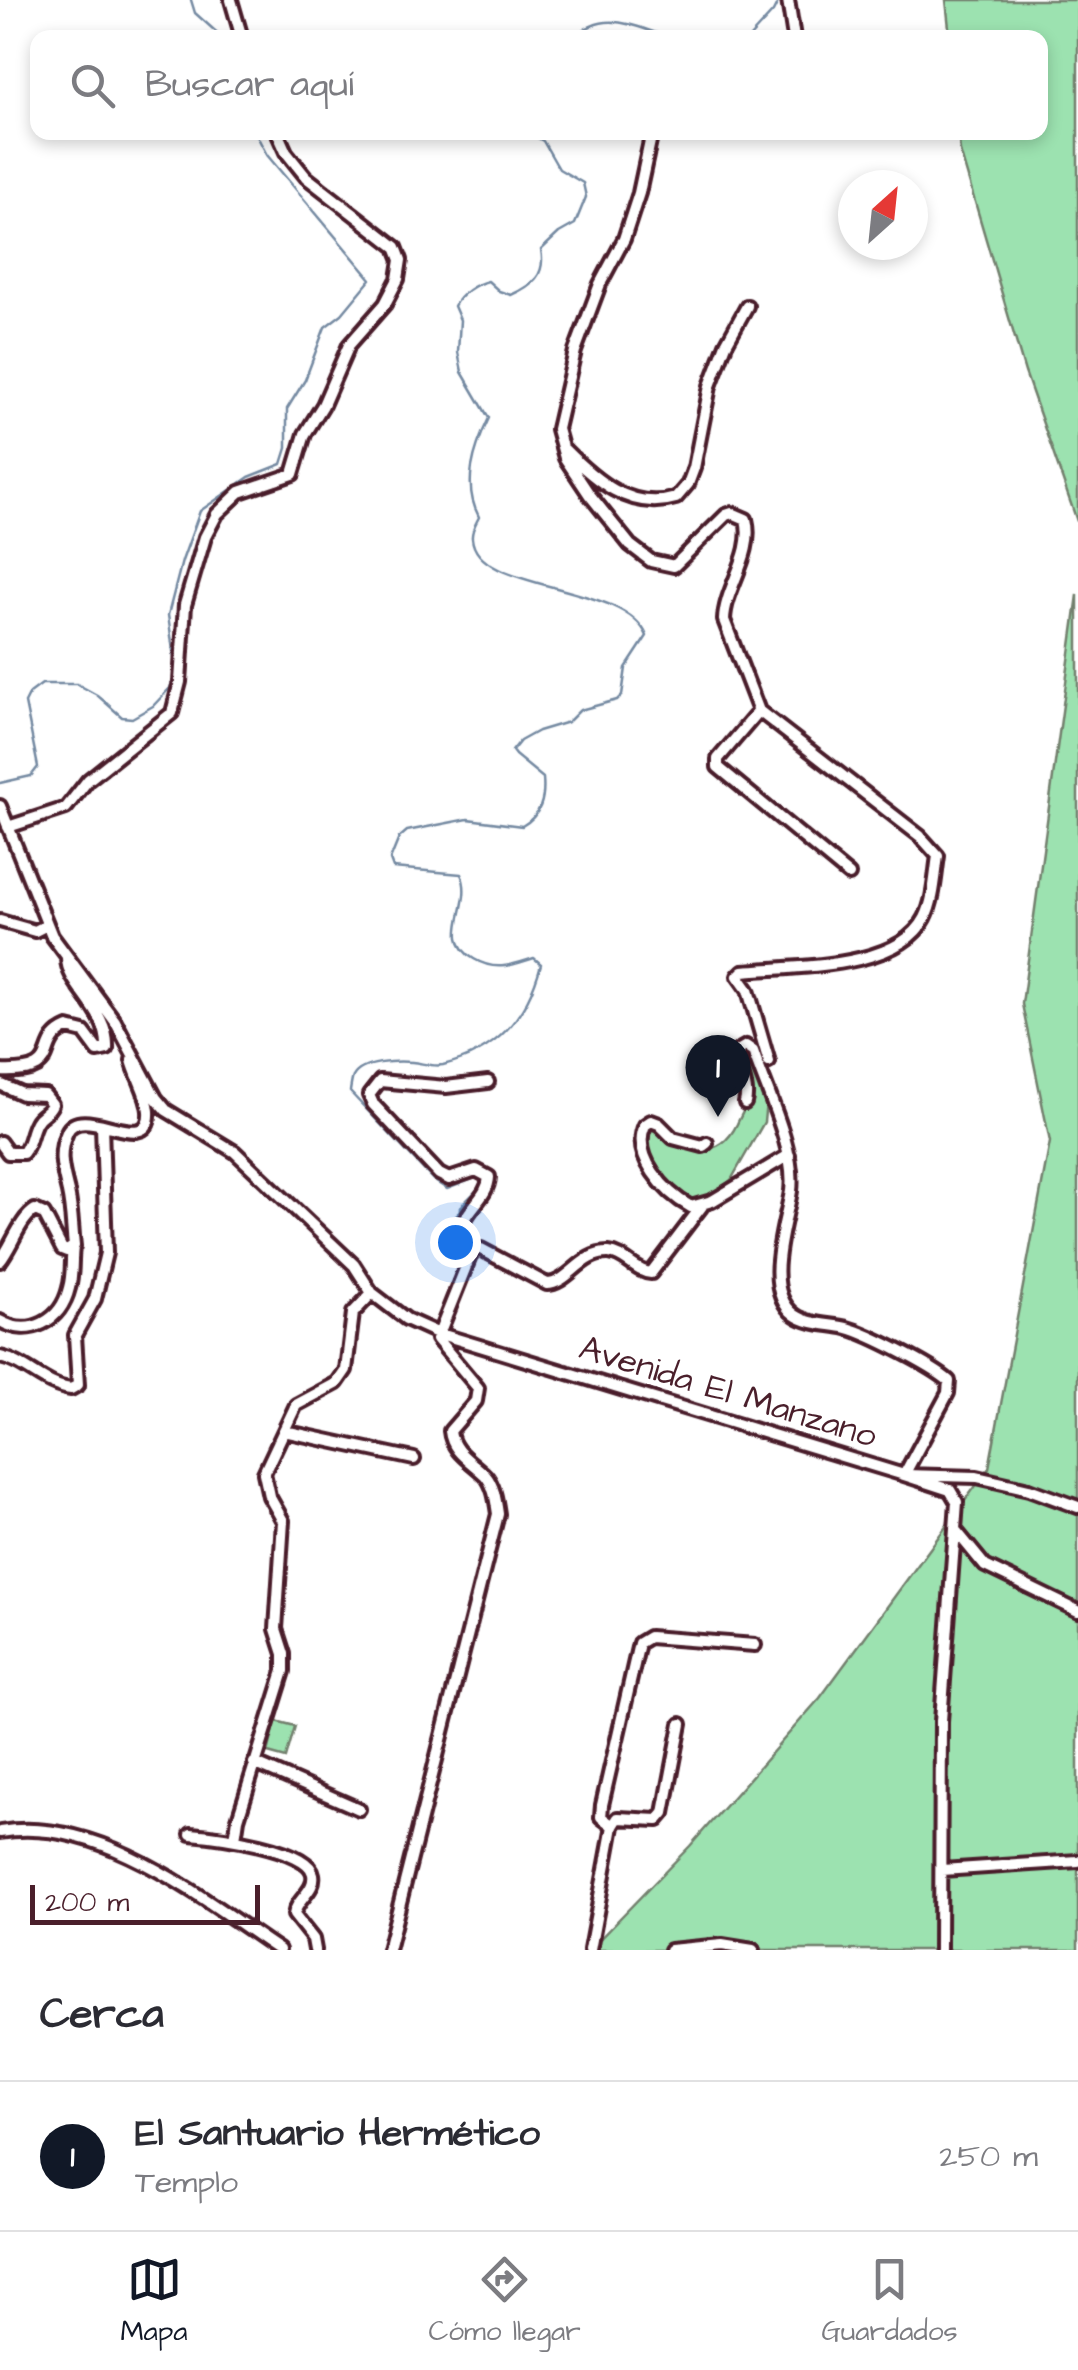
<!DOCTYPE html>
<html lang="es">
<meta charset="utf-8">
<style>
:root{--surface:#fff;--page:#f2f2f3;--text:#2b2b33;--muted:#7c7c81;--line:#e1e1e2;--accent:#111827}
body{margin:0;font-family:"Architects Daughter",sans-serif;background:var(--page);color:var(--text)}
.compass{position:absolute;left:838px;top:170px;width:90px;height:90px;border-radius:50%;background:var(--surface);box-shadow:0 5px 15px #0003;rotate:27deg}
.scale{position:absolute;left:30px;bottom:25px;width:230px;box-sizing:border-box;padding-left:10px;border:5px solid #4a1f2b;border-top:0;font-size:28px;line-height:35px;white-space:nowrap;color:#4a1f2b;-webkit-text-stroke:8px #fff;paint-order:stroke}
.you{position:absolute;left:455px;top:1242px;width:35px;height:35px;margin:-25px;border:8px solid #fff;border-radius:50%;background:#1a73e8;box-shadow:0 0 0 15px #1a73e833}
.badge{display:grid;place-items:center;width:65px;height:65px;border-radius:50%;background:var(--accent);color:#fff;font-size:32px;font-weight:700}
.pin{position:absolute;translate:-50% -82px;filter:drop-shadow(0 2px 5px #0008)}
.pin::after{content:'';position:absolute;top:52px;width:35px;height:30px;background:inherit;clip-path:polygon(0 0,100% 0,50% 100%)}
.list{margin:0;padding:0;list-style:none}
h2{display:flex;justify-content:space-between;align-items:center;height:130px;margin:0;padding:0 40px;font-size:42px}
h2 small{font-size:32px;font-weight:400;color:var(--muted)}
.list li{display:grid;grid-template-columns:65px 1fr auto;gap:30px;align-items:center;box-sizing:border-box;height:150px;padding:0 40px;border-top:2px solid var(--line)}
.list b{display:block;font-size:38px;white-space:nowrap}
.list p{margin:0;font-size:32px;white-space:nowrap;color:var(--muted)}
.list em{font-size:32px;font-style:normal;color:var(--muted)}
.icon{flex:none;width:55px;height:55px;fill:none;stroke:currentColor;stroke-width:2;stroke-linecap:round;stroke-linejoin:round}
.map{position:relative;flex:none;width:1078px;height:1950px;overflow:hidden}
.search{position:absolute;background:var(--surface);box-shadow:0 5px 15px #0003;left:30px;right:30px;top:30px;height:110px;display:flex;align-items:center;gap:25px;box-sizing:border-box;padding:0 35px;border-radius:20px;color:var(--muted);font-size:38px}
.sheet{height:280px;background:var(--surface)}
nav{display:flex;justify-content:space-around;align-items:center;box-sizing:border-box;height:140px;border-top:2px solid var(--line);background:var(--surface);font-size:28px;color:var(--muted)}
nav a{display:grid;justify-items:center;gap:5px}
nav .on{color:var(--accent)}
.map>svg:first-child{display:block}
.green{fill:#9ce2b0;stroke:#73806e;stroke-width:2.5}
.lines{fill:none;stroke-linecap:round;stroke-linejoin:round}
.stream{stroke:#758aa2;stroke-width:2.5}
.minor-casing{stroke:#4a1f2b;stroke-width:18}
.minor{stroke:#fff;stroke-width:10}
.labels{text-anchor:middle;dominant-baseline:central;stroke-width:10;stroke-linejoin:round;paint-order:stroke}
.street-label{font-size:35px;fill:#4a1f2b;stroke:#fff}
</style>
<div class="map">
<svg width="1078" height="1950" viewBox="0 0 1078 1950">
<rect width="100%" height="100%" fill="#fff"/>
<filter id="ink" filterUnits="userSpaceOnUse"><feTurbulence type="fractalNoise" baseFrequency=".01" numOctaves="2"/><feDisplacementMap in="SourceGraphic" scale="20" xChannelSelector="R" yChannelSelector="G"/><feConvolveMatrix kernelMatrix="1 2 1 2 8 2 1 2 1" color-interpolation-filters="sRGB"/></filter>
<g filter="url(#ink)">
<path class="green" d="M 946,0 L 1078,0 L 1078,524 L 1025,372 L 960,151 L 958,133 L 1040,132 L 1040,38 L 950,37 Z
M 1078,595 L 1078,1950 L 589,1950 L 690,1846 L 820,1698 L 989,1468 L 1050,1142 L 1022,1004 Z
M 743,1053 L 750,1054 L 766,1101 L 764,1122 L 731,1180 L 708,1198 L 692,1202 C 665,1184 644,1163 644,1130 L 650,1125 C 676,1152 718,1164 737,1124 C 740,1117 746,1108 746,1102 C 748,1085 739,1070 743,1053 Z
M 276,1721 L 295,1726 L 286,1758 L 268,1753 Z"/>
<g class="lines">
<path class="stream" d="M 191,0 L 195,13 L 223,38
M 572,38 C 608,8 632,27 673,38
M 749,38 L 773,12 L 779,0
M 0,783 L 31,776 L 38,767 L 25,703 L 30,693 L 42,684 L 77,684 L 97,695 L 122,717 L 132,718 L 153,706 L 170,688 L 176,672 L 168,615 L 182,561 L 200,511 L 249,477 L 282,464 L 287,448 L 287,409 L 305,380 L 325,327 L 342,314 L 371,279 L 267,155 L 255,132
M 457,1246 L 450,1227 L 463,1204 L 483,1184 L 481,1180 L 475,1178 L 447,1189 L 433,1180 L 350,1092 C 350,1091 352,1078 353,1077 C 361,1061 397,1061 412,1062 C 422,1063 433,1067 443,1065 C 497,1052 527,1017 541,964 L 534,958 C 512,965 496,972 474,959 C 438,938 475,904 461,874 L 393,868 L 390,860 L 399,838 L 407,831 L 468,819 L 522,826 C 541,815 545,799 543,778 L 515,755 L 512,751 L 520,741 L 538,731 L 568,722 L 580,710 L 617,700 L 622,695 L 626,668 L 647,636 C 625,581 476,593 472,538 C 471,531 476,523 479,517 C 462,485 474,449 489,418 L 462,372 L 458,352 L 460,320 L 454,306 C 460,294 475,284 488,281 L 499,291 L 511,295 C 533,285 546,275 541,250 L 559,233 L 575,224 L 586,197 L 583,183 L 559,169 L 543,141 L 527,132"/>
<g class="minor-casing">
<path id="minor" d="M 231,0 L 242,38
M 788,0 L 794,38
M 652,132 L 639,193 L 624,239 L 600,284 L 575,351 L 557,429 L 565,458 L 589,494 L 630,545 L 651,561 L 674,566 L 726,515 L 732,513 L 746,519 C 755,554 725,587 724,620 L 759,711 L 920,836 L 938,856 C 935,875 934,901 925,918 C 898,970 794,966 743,971 L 738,976 L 748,990 L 769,1062
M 564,449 C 594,479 630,512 676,498 L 688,484 L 694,468 L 710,386 L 726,344 L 747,306
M 759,711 L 718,759 L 718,767 L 849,875
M 0,806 L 52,936 L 115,1021 L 156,1098 L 166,1110 L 235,1152 L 354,1265 L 372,1293 L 406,1319 L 437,1333 L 904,1475 L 977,1477 L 1029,1489 L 1078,1507
M 8,827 L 66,808 L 88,780 L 172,713 L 180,682 L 185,605 L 205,537 L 217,514 L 240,492 L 293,474 L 305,434 L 323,405 L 349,345 L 385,304 L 398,279 L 401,260 L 396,247 L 306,177 L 286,152 L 277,132
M 0,921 L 35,931 L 47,925
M 0,1071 C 67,1074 32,1043 68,1028 L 84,1032 L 98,1051 L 107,1049 C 109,1009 67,987 67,958
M 488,1082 L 446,1087 L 380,1081 L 369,1095 L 373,1104 L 439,1174 L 449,1179 L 476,1170 L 489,1177 C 488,1201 458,1211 462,1239 L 473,1249 L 481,1249 L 547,1284 C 568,1284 581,1252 609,1253 C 625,1254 635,1272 651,1273 L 702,1206
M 0,1084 L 22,1094 L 45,1095 L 52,1104 C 48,1114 41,1113 36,1122 C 30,1133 31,1143 23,1153 L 8,1153 L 0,1142
M 745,1103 C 750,1084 736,1069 739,1050 L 746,1046 L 753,1051 C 766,1090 796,1150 791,1191 C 786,1224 761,1290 795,1315 C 809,1325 831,1324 847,1328 C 869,1334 932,1366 949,1381 L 948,1393 L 904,1475 L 950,1490 L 957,1502 L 941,1721 L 940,1950
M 707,1143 L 703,1146 L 673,1138 L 659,1124 L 651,1121 L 645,1125 C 631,1156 665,1193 691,1207 L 712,1201 L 789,1155
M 0,1261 C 12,1246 20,1219 35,1210 L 44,1214 L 62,1249 L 67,1251 L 74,1246 C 72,1229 72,1209 68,1192 C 63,1171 57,1154 67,1132 C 81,1101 152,1159 149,1111 C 148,1095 136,1076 132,1060
M 0,1321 C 30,1338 61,1321 69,1288 C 73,1275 71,1261 73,1247
M 0,1357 C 26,1362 44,1386 71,1389 L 78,1385 L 75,1335 L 95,1299 L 106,1253 L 102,1125
M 284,1431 L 414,1459
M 957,1532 L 985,1566 L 1078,1611
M 254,1763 L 359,1809
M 613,1826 L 601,1817 L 602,1805 L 639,1643 L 649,1637 L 755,1645
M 0,1832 C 100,1815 201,1898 279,1950
M 191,1834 C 215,1836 309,1848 313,1874 C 316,1891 296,1899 294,1915 L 313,1939 L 315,1950
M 235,1839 L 238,1819 L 284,1671 L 284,1654 L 276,1629 L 283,1521 L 269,1496 L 264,1473 L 296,1405 L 337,1383 L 346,1370 L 353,1313 L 372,1293
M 942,1870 L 1078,1861
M 388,1950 L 498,1514 C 496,1500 494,1485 485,1475 C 471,1461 452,1452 450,1431 L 476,1401 L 478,1388 L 437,1339 L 473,1249
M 590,1950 L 613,1826 L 618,1818 L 658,1820 L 664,1813 L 681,1724
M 670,1950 L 722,1945 L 753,1950"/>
</g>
<use href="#minor" class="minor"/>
</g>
</g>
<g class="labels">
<g class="street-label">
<text transform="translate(728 1392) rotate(17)">Avenida El Manzano</text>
</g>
</g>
</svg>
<svg class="compass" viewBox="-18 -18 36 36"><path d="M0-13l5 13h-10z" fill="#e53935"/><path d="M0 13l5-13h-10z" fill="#7c7c81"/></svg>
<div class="scale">200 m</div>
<div class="you"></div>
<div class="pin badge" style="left:718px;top:1117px">1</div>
<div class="search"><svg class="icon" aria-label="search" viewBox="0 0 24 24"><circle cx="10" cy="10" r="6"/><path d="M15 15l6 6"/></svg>Buscar aquí</div>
</div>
<section class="sheet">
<h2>Cerca<small></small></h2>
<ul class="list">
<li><span class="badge">1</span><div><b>El Santuario Hermético</b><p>Templo</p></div><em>250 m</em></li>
</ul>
</section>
<nav>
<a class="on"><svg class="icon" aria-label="map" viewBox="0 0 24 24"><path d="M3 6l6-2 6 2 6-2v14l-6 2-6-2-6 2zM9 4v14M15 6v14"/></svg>Mapa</a>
<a><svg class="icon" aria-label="directions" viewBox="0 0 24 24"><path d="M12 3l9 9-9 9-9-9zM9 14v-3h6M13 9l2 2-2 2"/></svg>Cómo llegar</a>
<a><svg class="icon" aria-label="saved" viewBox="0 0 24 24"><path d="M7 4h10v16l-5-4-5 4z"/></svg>Guardados</a>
</nav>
